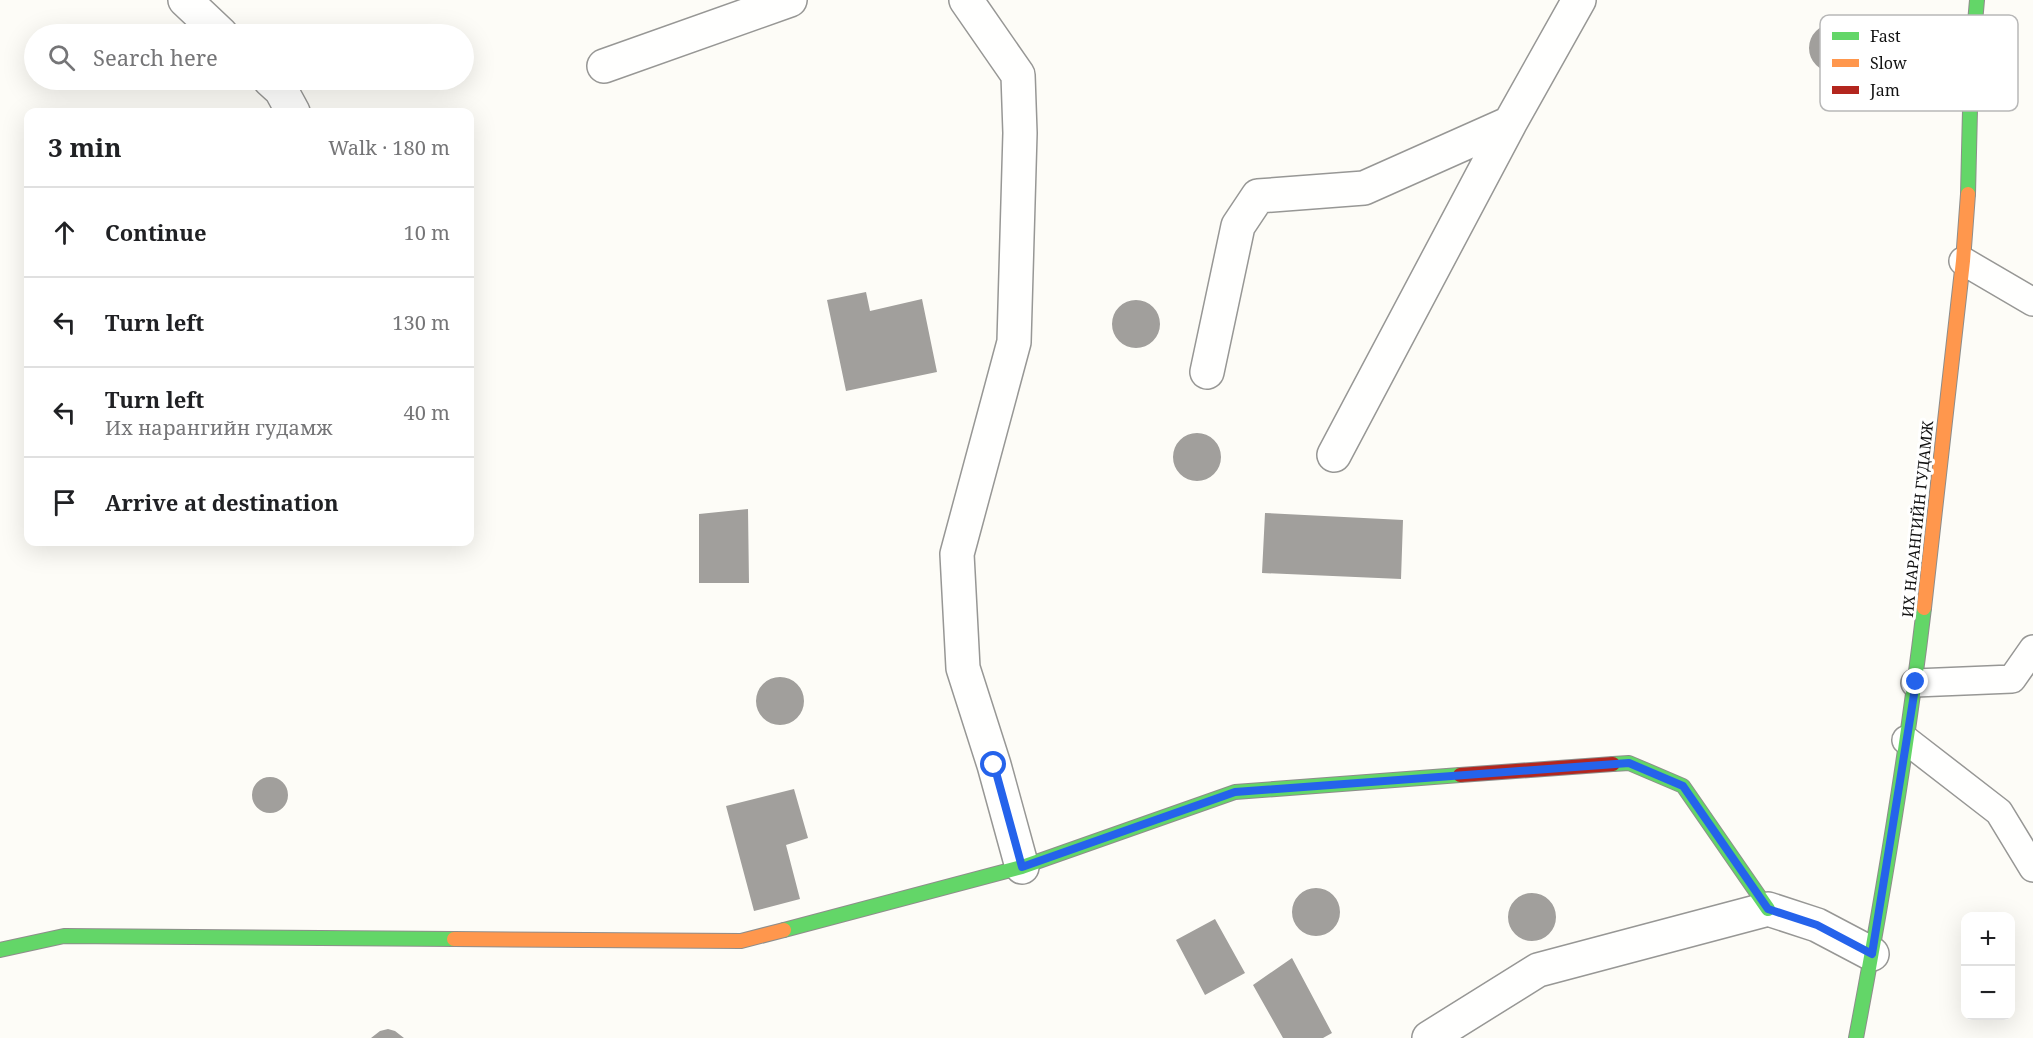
<!DOCTYPE html>
<meta charset="utf-8">
<style>
:root{--surface:#fff;--page:#f6f6f6;--text:#202124;--muted:#757577;--line:#e0e0e0}
body{margin:0;font-family:"Noto Serif",serif;background:var(--page);color:var(--text)}
.controls{position:absolute;right:18px;bottom:18px;display:grid;overflow:hidden;border-radius:12px;box-shadow:0 6px 24px #0002}
.controls button{width:54px;height:54px;display:grid;place-items:center;padding:0;border:0;border-bottom:2px solid var(--line);background:var(--surface);color:var(--text);font:30px sans-serif}
.stop{position:absolute;width:18px;height:18px;margin:-14px;border:4px solid #2563eb;border-radius:50%;background:#fff}
.stop.end{background:#2563eb;border-color:#fff;box-shadow:0 2px 6px #0008}
.list{margin:0;padding:0;list-style:none}
h2{display:flex;justify-content:space-between;align-items:center;height:78px;margin:0;padding:0 24px;font-size:26px}
h2 small{font-size:20px;font-weight:400;color:var(--muted)}
.list li{display:grid;grid-template-columns:39px 1fr auto;gap:18px;align-items:center;box-sizing:border-box;height:90px;padding:0 24px;border-top:2px solid var(--line)}
.list b{display:block;font-size:22px;white-space:nowrap}
.list p{margin:0;font-size:20px;white-space:nowrap;color:var(--muted)}
.list em{font-size:20px;font-style:normal;color:var(--muted)}
.icon{flex:none;width:33px;height:33px;fill:none;stroke:currentColor;stroke-width:2;stroke-linecap:round;stroke-linejoin:round}
.map{position:relative;flex:none;width:2033px;height:1038px;overflow:hidden}
.search{position:absolute;background:var(--surface);box-shadow:0 6px 24px #0002;left:24px;top:24px;width:450px;height:66px;display:flex;align-items:center;gap:15px;box-sizing:border-box;padding:0 21px;border-radius:33px;color:var(--muted);font-size:22px}
.panel{position:absolute;background:var(--surface);box-shadow:0 6px 24px #0002;left:24px;top:108px;width:450px;height:438px;border-radius:12px}
.map>svg:first-child{display:block}
.building{fill:#a19f9c}
.lines{fill:none;stroke-linecap:round;stroke-linejoin:round}
.lane-casing{stroke:#979795;stroke-width:30}
.street-casing{stroke:#979795;stroke-width:36}
.fast-casing{stroke:#8e8d8b;stroke-width:16}
.slow-casing{stroke:#8e8d8b;stroke-width:16}
.jam-casing{stroke:#8e8d8b;stroke-width:16}
.lane{stroke:#fffffe;stroke-width:27}
.street{stroke:#fffffe;stroke-width:33}
.fast{stroke:#63d668;stroke-width:14}
.slow{stroke:#ff974d;stroke-width:14}
.jam{stroke:#b3261e;stroke-width:14}
.route{stroke:#2563eb;stroke-width:8}
.labels{text-anchor:middle;dominant-baseline:central;stroke-width:6;stroke-linejoin:round;paint-order:stroke}
.street-label{font-size:15px;fill:#111;stroke:#fff}
.key{fill:#fff;stroke:#b8b8b8;stroke-width:1.5}
.key-label{font-size:16px;fill:#111}
</style>
<div class="map">
<svg width="2033" height="1038" viewBox="0 0 2033 1038">
<rect width="100%" height="100%" fill="#fdfcf7"/>
<path class="building" d="M1809 48a24 24 0 1 1 48 0a24 24 0 1 1-48 0Z
M 866,292 L 870,311 L 922,299 L 937,372 L 846,391 L 827,300 Z
M1112 324a24 24 0 1 1 48 0a24 24 0 1 1-48 0Z
M1173 457a24 24 0 1 1 48 0a24 24 0 1 1-48 0Z
M 748,509 L 749,583 L 699,583 L 699,514 Z
M 1265,513 L 1403,520 L 1401,579 L 1262,573 Z
M756 701a24 24 0 1 1 48 0a24 24 0 1 1-48 0Z
M252 795a18 18 0 1 1 36 0a18 18 0 1 1-36 0Z
M 794,789 L 808,838 L 786,845 L 800,899 L 754,911 L 726,806 Z
M1292 912a24 24 0 1 1 48 0a24 24 0 1 1-48 0Z
M1508 917a24 24 0 1 1 48 0a24 24 0 1 1-48 0Z
M 1215,919 L 1245,973 L 1205,995 L 1176,940 Z
M 1292,958 L 1332,1033 L 1323,1038 L 1283,1038 L 1253,985 Z
M 388,1029 L 395,1031 L 404,1038 L 371,1038 L 380,1031 Z"/>
<g class="lines">
<g class="lane-casing">
<path id="lane" d="M 1963,261 L 2033,302
M 1915,683 L 2012,679 L 2033,649
M 1906,740 L 1999,812 L 2033,868"/>
</g>
<g class="street-casing">
<path id="street" d="M 185,0 L 221,34
M 966,0 L 1018,75 L 1020,133 L 1014,342 L 957,554 L 963,668 L 994,765 L 1022,867
M 604,66 L 790,0
M 270,80 L 281,90 L 293,112
M 1510,123 L 1579,0
M 1207,372 L 1238,226 L 1258,196 L 1364,188 L 1510,123 L 1334,455
M 1429,1038 L 1538,970 L 1768,909 L 1817,925 L 1872,954"/>
</g>
<g class="fast-casing">
<path id="fast" d="M 1968,194 L 1971,68 L 1977,0
M 1613,764 L 1629,763 L 1683,786 L 1768,909
M 784,930 L 1022,867 L 1235,792 L 1460,775
M 0,950 L 64,936 L 454,939
M 1856,1038 C 1883,896 1907,752 1924,608"/>
</g>
<g class="slow-casing">
<path id="slow" d="M 1924,608 L 1963,261 L 1968,194
M 454,939 L 741,941 L 784,930"/>
</g>
<g class="jam-casing">
<path id="jam" d="M 1460,775 L 1613,764"/>
</g>
<use href="#lane" class="lane"/>
<use href="#street" class="street"/>
<use href="#fast" class="fast"/>
<use href="#slow" class="slow"/>
<use href="#jam" class="jam"/>
</g>
<g class="lines">
<path class="route" d="M 994,765 L 1022,867 L 1235,792 L 1629,763 L 1683,786 L 1768,909 L 1817,925 L 1872,954 L 1916,682"/>
</g>
<g class="labels">
<g class="street-label">
<text transform="translate(1917 519) rotate(-84)">ИХ НАРАНГИЙН ГУДАМЖ</text>
</g>
</g>
<rect x="1820" y="15" width="198" height="96" rx="9" class="key"/>
<rect x="1832" y="32" width="27" height="8" fill="#63d668"/>
<rect x="1832" y="59" width="27" height="8" fill="#ff974d"/>
<rect x="1832" y="86" width="27" height="8" fill="#b3261e"/>
<g class="key-label">
<text x="1870" y="42">Fast</text>
<text x="1870" y="69">Slow</text>
<text x="1870" y="96">Jam</text>
</g>
</svg>
<div class="controls">
<button>+</button>
<button>−</button>
</div>
<div class="stop" style="left:994px;top:765px"></div>
<div class="stop end" style="left:1916px;top:682px"></div>
<div class="search"><svg class="icon" aria-label="search" viewBox="0 0 24 24"><circle cx="10" cy="10" r="6"/><path d="M15 15l6 6"/></svg>Search here</div>
<section class="panel">
<h2>3 min<small>Walk · 180 m</small></h2>
<ul class="list">
<li><svg class="icon" aria-label="ahead" viewBox="0 0 24 24"><path d="M12 20V5M6 11l6-6 6 6"/></svg><div><b>Continue</b></div><em>10 m</em></li>
<li><svg class="icon" aria-label="left" viewBox="0 0 24 24"><path d="M17 20v-9H6M10 6l-5 5 5 5"/></svg><div><b>Turn left</b></div><em>130 m</em></li>
<li><svg class="icon" aria-label="left" viewBox="0 0 24 24"><path d="M17 20v-9H6M10 6l-5 5 5 5"/></svg><div><b>Turn left</b><p>Их нарангийн гудамж</p></div><em>40 m</em></li>
<li><svg class="icon" aria-label="arrive" viewBox="0 0 24 24"><path d="M6 21V4h12l-3 4 3 4H6"/></svg><div><b>Arrive at destination</b></div></li>
</ul>
</section>
</div>
